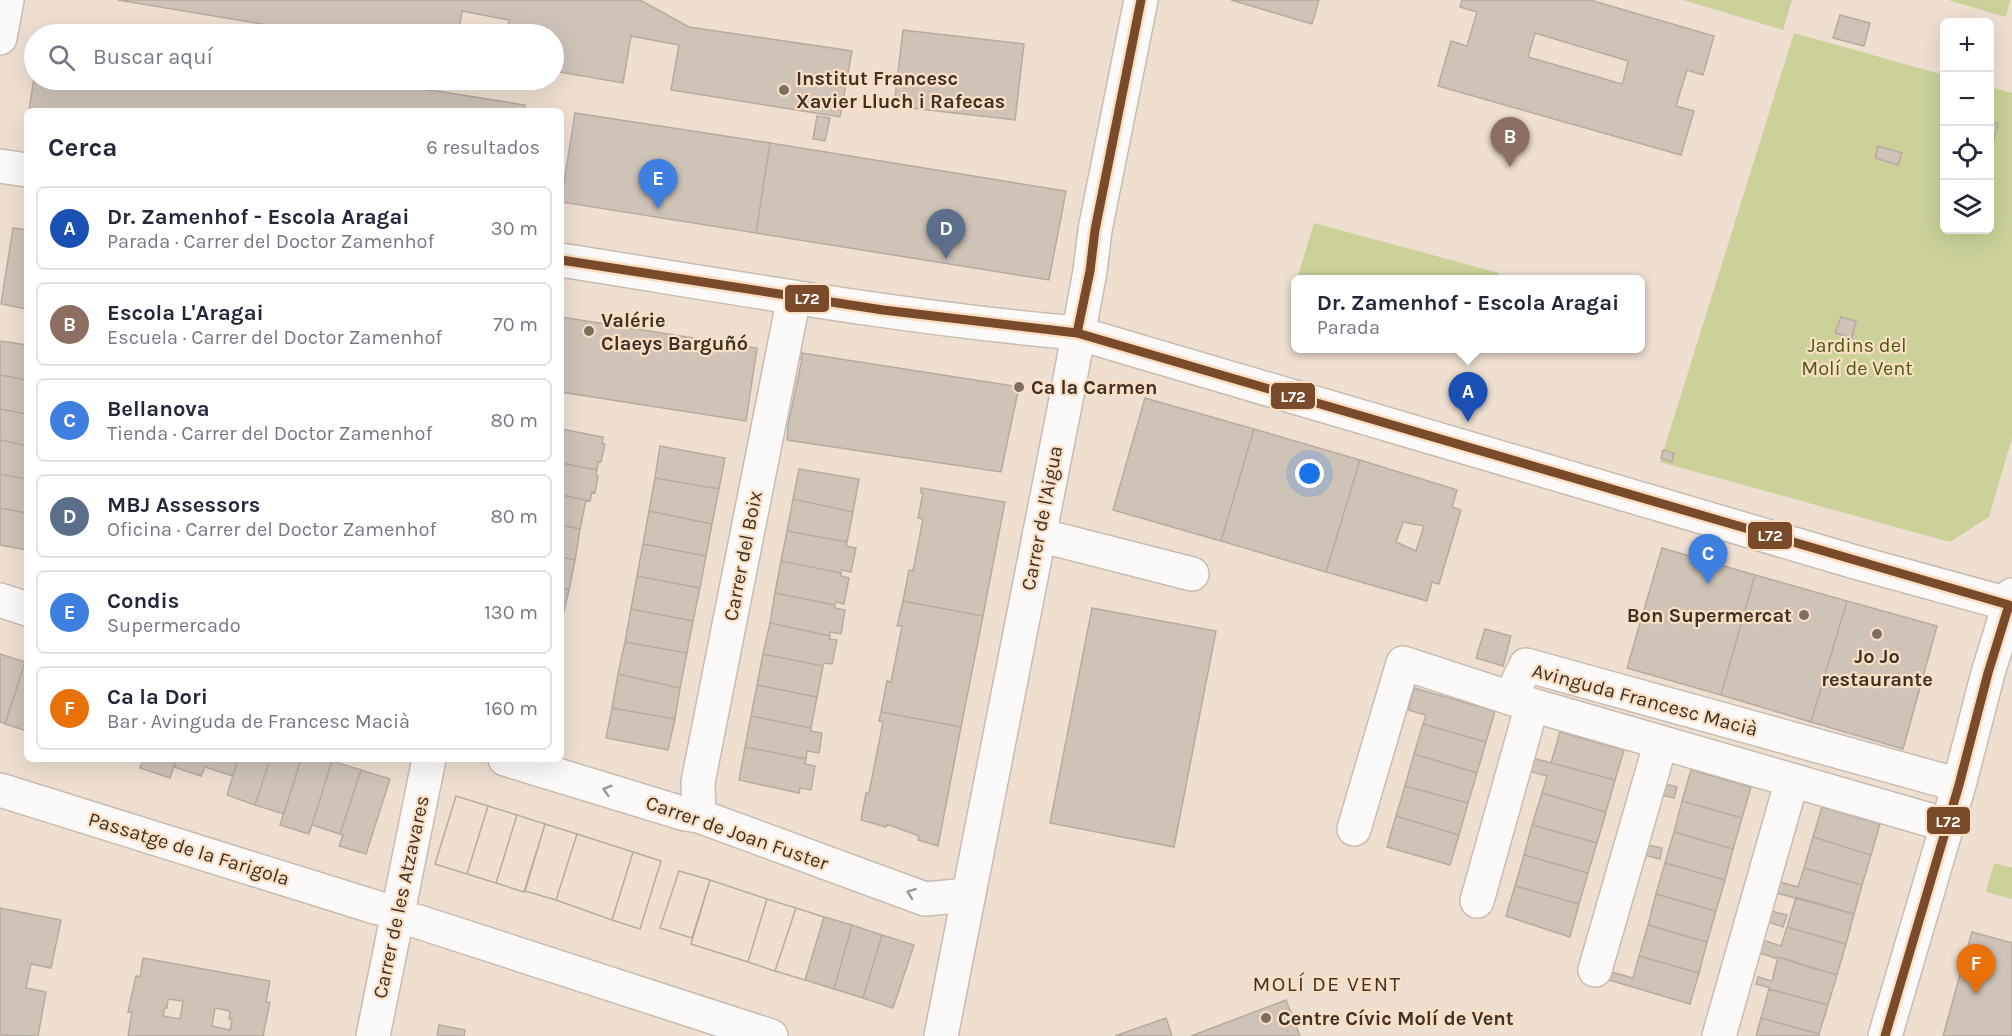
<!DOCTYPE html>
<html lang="es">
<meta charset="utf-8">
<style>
:root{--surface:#fff;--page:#f2f2f3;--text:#1f2937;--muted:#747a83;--line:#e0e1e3;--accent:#2563eb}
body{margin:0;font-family:Karla,sans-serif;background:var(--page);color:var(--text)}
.controls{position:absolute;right:18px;top:18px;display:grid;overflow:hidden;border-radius:9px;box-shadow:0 6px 24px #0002}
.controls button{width:54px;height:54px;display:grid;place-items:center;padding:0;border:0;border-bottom:2px solid var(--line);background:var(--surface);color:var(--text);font:30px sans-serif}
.you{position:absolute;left:1310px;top:474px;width:21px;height:21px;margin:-15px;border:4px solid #fff;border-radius:50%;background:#1a73e8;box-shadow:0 0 0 9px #1a73e833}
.badge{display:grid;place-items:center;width:39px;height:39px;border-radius:50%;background:var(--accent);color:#fff;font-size:20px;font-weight:700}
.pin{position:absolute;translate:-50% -50px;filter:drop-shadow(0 2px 3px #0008)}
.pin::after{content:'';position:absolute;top:32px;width:21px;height:18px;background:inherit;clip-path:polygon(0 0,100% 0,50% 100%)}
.popup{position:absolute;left:1291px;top:275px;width:354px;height:78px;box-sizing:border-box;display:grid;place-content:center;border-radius:9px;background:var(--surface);filter:drop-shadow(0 2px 4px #0005);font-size:20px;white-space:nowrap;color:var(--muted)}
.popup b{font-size:22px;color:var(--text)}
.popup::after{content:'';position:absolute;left:50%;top:100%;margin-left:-12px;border:12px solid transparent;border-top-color:var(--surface)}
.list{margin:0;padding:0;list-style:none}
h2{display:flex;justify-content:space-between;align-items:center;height:78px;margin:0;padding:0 24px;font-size:26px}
h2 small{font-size:20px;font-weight:400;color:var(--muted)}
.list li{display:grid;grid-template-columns:39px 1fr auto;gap:18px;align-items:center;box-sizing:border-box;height:84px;margin:0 12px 12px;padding:0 12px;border:2px solid var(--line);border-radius:9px}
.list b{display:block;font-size:22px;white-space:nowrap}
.list p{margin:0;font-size:20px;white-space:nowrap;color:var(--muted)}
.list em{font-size:20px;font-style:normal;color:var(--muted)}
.icon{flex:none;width:33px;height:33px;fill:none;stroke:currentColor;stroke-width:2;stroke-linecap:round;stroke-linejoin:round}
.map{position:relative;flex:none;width:2012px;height:1036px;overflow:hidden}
.search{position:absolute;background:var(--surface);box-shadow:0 6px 24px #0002;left:24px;top:24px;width:540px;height:66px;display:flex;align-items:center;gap:15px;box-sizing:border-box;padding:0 21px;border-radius:33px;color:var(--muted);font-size:22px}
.panel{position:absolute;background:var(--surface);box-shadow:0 6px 24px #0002;left:24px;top:108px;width:540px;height:654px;border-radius:9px}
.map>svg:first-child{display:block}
.green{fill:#cbd199}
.building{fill:#cfc3b8;stroke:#b6aba0;stroke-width:1.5;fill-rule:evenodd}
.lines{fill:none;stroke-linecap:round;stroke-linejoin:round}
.minor-casing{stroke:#c8bcb1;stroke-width:36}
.minor{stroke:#fcfaf8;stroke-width:33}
.bus-1-casing{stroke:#fbdfc4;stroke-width:14}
.bus-1{stroke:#7a4b2a;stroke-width:9}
.oneway{stroke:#9c9690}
.poi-dot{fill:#7b6f62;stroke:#fbdfc4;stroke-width:2}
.labels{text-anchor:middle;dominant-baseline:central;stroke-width:4.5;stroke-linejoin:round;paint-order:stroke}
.poi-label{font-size:20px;font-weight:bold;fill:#3d3227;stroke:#fbdfc4;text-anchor:start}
.park-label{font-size:20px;fill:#4a5912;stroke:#fbdfc4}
.street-label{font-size:20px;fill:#3d3227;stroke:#fbdfc4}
.neighbourhood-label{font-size:21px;letter-spacing:1.5px;fill:#3d3227;stroke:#fbdfc4}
.line-badge{stroke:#fbdfc4;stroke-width:2}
.badge-label{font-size:16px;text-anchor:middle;font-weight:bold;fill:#fff}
</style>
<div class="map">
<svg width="2012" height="1036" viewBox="0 0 2012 1036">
<rect width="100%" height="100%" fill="#eedfd1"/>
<path class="green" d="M 1683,0 L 1792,0 L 1783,30 Z
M 1948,0 L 2010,0 L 2006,17 Z
M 1794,33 L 1944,75 L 1944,230 L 1990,230 L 1990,87 L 2012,93 L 2012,438 L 1989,517 L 1950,542 L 1660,462 Z
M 1314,223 L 1499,273 L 1497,279 L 1297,279 Z
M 1994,863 L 2012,868 L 2012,899 L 1986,892 Z"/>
<path class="building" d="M 118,0 L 640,0 L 689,27 L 852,51 L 840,117 L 671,90 L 679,45 L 631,36 L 623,83 L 554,71 L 554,34 L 506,34 L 509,20 L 462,11 L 458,34 L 322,34 Z
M 1231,0 L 1319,0 L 1312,24 Z
M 1462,0 L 1590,0 L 1714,36 L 1703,75 L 1687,70 L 1676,106 L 1694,111 L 1681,155 L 1438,86 L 1451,41 L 1467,46 L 1477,12 L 1460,7 ZM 1535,33 L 1628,61 L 1623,82 L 1622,84 L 1528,57 Z
M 1840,15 L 1870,23 L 1864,46 L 1833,38 Z
M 42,28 L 85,34 L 41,34 Z
M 903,30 L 1024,44 L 1015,120 L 894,106 Z
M 34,77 L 34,80 L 367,80 L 525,105 L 524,111 L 29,111 Z
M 575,113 L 770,143 L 756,233 L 561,202 Z
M 817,116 L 830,118 L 825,141 L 813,139 Z
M 1990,121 L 1998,124 L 1990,152 Z
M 770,143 L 1066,191 L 1049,280 L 756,233 Z
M 1878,146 L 1902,153 L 1898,165 L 1875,158 Z
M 13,228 L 27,230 L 27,309 L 1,304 Z
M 561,317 L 757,348 L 746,421 L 561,392 Z
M 1841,317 L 1856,321 L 1852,338 L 1835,333 Z
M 0,341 L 27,345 L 27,380 L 0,375 Z
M 802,353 L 1019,387 L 1001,472 L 787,440 L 788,425 L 802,359 L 801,359 Z
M 0,375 L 27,380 L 27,414 L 0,409 Z
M 1145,398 L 1254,429 L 1221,541 L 1113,510 Z
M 0,409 L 27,414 L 27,446 L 0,440 Z
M 561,429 L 603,437 L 602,443 L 605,444 L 601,462 L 598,462 L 597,470 L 561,463 Z
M 1254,429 L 1360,460 L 1326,572 L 1221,541 Z
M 0,440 L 27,446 L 27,479 L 0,474 Z
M 660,446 L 725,458 L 719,489 L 655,478 Z
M 1663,450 L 1674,453 L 1672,462 L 1661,458 Z
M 1360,460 L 1457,490 L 1452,507 L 1461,510 L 1439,584 L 1432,582 L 1427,601 L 1326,572 ZM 1403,522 L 1424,526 L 1416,551 L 1396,542 Z
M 561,463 L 597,470 L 596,475 L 598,476 L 595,493 L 592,492 L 590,501 L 561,495 Z
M 799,469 L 859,479 L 853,512 L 793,499 Z
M 0,474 L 27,479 L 27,513 L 0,508 Z
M 655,478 L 719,489 L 712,524 L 649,511 Z
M 921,488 L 1005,502 L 983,616 L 903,601 L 909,570 L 913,571 L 923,519 L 918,518 L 923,493 L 921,493 Z
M 561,495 L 586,500 L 580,529 L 561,525 Z
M 793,499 L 853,512 L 847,542 L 787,531 Z
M 0,508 L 27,513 L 27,550 L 0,545 Z
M 649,511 L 712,524 L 706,556 L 643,544 Z
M 561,525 L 580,529 L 575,560 L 561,557 Z
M 787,531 L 847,542 L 846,546 L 856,548 L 851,572 L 842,570 L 841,573 L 781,561 Z
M 643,544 L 706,556 L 700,588 L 637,576 Z
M 1662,548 L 1755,575 L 1721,695 L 1627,668 Z
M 561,557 L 575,560 L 569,590 L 561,588 Z
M 781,561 L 841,573 L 841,576 L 849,578 L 844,604 L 836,602 L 835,605 L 775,593 Z
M 1755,575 L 1847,601 L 1811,722 L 1721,695 Z
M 637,576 L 700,588 L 693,621 L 631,609 Z
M 561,588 L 569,590 L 562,619 L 561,619 Z
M 775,593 L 835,605 L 835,608 L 845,610 L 841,634 L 830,632 L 830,636 L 770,623 Z
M 903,601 L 983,616 L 961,727 L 881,712 L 887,681 L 891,682 L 902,626 L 897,626 Z
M 1847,601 L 1937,626 L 1903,749 L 1811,722 Z
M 1092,608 L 1216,631 L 1174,847 L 1050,823 Z
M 631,609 L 693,621 L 687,653 L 625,642 Z
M 770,623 L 830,636 L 829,639 L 837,640 L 832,664 L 824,663 L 823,666 L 763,654 Z
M 1485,629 L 1511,636 L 1503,666 L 1476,658 Z
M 625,642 L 687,653 L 680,688 L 618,674 Z
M 0,654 L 25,662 L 5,724 L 0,722 Z
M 763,654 L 823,666 L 817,697 L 757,685 Z
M 25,662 L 27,663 L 27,731 L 5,724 Z
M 618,674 L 680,688 L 675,719 L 612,708 Z
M 757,685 L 817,697 L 811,728 L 751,716 Z
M 1414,688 L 1495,711 L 1486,742 L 1423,724 L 1426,715 L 1408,710 Z
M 612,708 L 675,719 L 668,750 L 606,738 Z
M 881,712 L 961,727 L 938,846 L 918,840 L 919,836 L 887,824 L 886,827 L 861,820 L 866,793 L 869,793 L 883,722 L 879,721 Z
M 751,716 L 811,728 L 811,731 L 822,733 L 819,753 L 807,751 L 806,759 L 745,747 Z
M 1423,724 L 1486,742 L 1477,773 L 1414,754 Z
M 1560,732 L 1624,750 L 1615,780 L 1551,763 Z
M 745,747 L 806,759 L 805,764 L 815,766 L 811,790 L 800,788 L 799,793 L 739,780 Z
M 1414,754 L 1477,773 L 1468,803 L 1405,786 Z
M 1533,758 L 1615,780 L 1606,812 L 1542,793 L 1547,776 L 1529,771 Z
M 143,759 L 176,759 L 170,778 L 140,768 Z
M 176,759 L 238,759 L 233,776 L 205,767 L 201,776 L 174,767 Z
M 238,759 L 270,759 L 255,805 L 227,795 Z
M 270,759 L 301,759 L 284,814 L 255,805 Z
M 301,759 L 332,761 L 309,834 L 280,825 Z
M 332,761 L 361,770 L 340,834 L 312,825 Z
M 361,770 L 390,779 L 366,854 L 339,846 L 343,835 L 340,834 Z
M 1691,770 L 1751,787 L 1742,818 L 1682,801 Z
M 1665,784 L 1677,787 L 1674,798 L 1662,795 Z
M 1405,786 L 1468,803 L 1459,835 L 1396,816 Z
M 1542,793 L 1606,812 L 1597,843 L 1532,825 Z
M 456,796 L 488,806 L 467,874 L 435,864 Z
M 456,796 L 488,806 L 467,874 L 435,864 Z
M 1682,801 L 1742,818 L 1733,849 L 1674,832 Z
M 488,806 L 517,815 L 496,883 L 467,874 Z
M 488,806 L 517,815 L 496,883 L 467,874 Z
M 1822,807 L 1880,824 L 1871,855 L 1813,837 Z
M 517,815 L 545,824 L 524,892 L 496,883 Z
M 517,815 L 545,824 L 524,892 L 496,883 Z
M 1396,816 L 1459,835 L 1450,865 L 1387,847 Z
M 545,824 L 577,834 L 556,900 L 525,891 Z
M 545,824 L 577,834 L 556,900 L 525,891 Z
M 1532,825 L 1597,843 L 1588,873 L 1524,855 Z
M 1674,832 L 1733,849 L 1725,880 L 1665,863 Z
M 577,834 L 633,852 L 612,920 L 556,900 Z
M 577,834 L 633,852 L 612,920 L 556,900 Z
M 1813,837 L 1871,855 L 1862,885 L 1804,868 Z
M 1648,845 L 1662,848 L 1660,859 L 1644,855 Z
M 633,852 L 661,861 L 640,929 L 612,920 Z
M 633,852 L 661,861 L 640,929 L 612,920 Z
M 1524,855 L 1588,873 L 1579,904 L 1515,886 Z
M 1665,863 L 1725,880 L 1716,911 L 1656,894 Z
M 1804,868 L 1862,885 L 1854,914 L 1773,892 L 1776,881 L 1798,887 Z
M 679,871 L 710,880 L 692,938 L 660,928 Z
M 679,871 L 710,880 L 692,938 L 660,928 Z
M 710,880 L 767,899 L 748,962 L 691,944 Z
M 710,880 L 767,899 L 748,962 L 691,944 Z
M 1515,886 L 1579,904 L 1570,937 L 1506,916 Z
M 1656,894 L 1716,911 L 1707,942 L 1648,925 Z
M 1796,897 L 1854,914 L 1846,944 L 1787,927 Z
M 767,899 L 796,908 L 775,971 L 748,962 Z
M 767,899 L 796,908 L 775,971 L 748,962 Z
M 0,908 L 61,920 L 51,968 L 31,964 L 26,988 L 46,992 L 38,1036 L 0,1035 Z
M 796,908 L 824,917 L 805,980 L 775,971 Z
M 796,908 L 824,917 L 805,980 L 775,971 Z
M 1768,910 L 1787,915 L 1783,927 L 1765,921 Z
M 824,917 L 852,925 L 834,989 L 805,980 Z
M 852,925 L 882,935 L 863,998 L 834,989 Z
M 1648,925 L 1707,942 L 1699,973 L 1639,956 Z
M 1787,927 L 1846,944 L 1837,975 L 1795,963 L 1796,962 L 1778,957 L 1778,959 L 1756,952 L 1760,939 L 1781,946 Z
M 1972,932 L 2012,943 L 2012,1036 L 1943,1036 Z
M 882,935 L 914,945 L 893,1008 L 863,998 Z
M 1639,956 L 1699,973 L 1690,1004 L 1609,980 L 1611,972 L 1633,978 Z
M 1778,957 L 1837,975 L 1828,1005 L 1769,989 L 1770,988 L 1756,984 L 1758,977 L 1772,981 Z
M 143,958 L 270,981 L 266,1002 L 270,1002 L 263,1036 L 128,1036 L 132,1012 L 128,1012 L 136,976 L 140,977 ZM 168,999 L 183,1001 L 180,1019 L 163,1016 L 165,1007 L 167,1008 ZM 215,1008 L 230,1011 L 229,1019 L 232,1020 L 230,1030 L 212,1026 Z
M 1769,989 L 1828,1005 L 1819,1034 L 1761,1018 Z
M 1286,1000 L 1300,1036 L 1191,1036 Z
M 1166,1018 L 1172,1036 L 1115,1036 Z
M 1761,1018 L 1819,1034 L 1819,1036 L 1756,1036 Z
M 439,1025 L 465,1030 L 464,1036 L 437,1036 Z"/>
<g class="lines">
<g class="minor-casing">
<path id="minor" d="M 0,38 L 7,0
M 0,166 L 27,170
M 561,260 C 732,287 904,318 1077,333 L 1855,562 L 2012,605
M 1039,535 L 1192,574
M 0,600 L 27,609
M 1510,698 L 1526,665 L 1959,785
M 505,759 L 685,814 L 699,816 L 925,899 L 968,895
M 0,790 L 378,908
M 699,816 L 698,782 L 794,297
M 1354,829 L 1403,663 L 1532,705 L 1947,825
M 1477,901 L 1532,705
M 416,921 L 771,1036
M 1595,970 L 1661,742
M 373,1036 L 429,759
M 941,1036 L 1070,379 L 1090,271 L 1095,230 L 1141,0
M 1719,1036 L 1792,780
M 1885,1036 L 1959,785 L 1988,673 L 2012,595"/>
</g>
<use href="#minor" class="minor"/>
<g class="bus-1-casing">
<path id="bus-1" d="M 561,260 L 883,310 L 1077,333 L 2009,605
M 1077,333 L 1090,271 L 1095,230 L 1141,0
M 1885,1036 L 1959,785 L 1988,673 L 2009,605"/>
</g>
<use href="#bus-1" class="bus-1"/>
</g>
<defs><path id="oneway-chevron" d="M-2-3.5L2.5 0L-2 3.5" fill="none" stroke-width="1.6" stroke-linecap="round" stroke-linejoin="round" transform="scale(1.5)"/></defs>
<g class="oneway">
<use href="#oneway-chevron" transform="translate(607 790) rotate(-163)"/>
<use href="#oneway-chevron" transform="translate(911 893) rotate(-160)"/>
</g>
<g class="poi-dot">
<circle cx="784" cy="90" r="6"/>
<circle cx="589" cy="331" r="6"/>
<circle cx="1019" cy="387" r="6"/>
<circle cx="1804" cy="615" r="6"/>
<circle cx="1877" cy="634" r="6"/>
<circle cx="1266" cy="1018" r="6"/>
</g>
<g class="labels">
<g class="poi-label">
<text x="796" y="78">Institut Francesc<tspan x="796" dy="23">Xavier Lluch i Rafecas</tspan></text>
<text x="601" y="320">Valérie<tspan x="601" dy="23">Claeys Barguñó</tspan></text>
<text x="1031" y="387">Ca la Carmen</text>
<text x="1792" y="615" text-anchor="end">Bon Supermercat</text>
<text x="1877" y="656" text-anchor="middle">Jo Jo<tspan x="1877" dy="23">restaurante</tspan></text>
<text x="1278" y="1018">Centre Cívic Molí de Vent</text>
</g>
<g class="park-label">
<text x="1857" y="345">Jardins del<tspan x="1857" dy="23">Molí de Vent</tspan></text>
</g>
<g class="street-label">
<text transform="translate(1042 518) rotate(-79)">Carrer de l'Aigua</text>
<text transform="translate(743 556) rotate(-79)">Carrer del Boix</text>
<text transform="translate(1645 700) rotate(15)">Avinguda Francesc Macià</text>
<text transform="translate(737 833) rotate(19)">Carrer de Joan Fuster</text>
<text transform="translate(189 849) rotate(17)">Passatge de la Farigola</text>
<text transform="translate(401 897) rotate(-78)">Carrer de les Atzavares</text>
</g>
<g class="neighbourhood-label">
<text x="1327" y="984">MOLÍ DE VENT</text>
</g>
</g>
<g class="line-badge">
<rect x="784" y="284" width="46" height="29" rx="6" fill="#7a4b2a"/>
<rect x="1270" y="382" width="46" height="28" rx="6" fill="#7a4b2a"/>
<rect x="1747" y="521" width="46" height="29" rx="6" fill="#7a4b2a"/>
<rect x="1926" y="806" width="45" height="29" rx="6" fill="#7a4b2a"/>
</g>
<g class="badge-label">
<text x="807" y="304">L72</text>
<text x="1293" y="402">L72</text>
<text x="1770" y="541">L72</text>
<text x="1948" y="827">L72</text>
</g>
</svg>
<div class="controls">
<button>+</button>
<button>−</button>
<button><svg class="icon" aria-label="locate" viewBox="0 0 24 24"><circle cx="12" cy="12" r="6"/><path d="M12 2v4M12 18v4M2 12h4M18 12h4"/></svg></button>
<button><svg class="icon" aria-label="layers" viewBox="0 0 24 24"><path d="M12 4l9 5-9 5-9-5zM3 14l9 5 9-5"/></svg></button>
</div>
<div class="you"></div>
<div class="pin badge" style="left:1468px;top:422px;background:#1a4fb4">A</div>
<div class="popup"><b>Dr. Zamenhof - Escola Aragai</b>Parada</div>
<div class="pin badge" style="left:1510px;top:167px;background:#8d6e63">B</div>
<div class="pin badge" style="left:1708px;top:584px;background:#3f7fe0">C</div>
<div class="pin badge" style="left:946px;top:259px;background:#5c6f8a">D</div>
<div class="pin badge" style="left:658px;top:209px;background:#3f7fe0">E</div>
<div class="pin badge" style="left:1976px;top:994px;background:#e8710a">F</div>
<div class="search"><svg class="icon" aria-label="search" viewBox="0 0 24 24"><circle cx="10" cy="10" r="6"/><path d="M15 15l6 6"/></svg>Buscar aquí</div>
<section class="panel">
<h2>Cerca<small>6 resultados</small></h2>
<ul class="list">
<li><span class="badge" style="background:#1a4fb4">A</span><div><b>Dr. Zamenhof - Escola Aragai</b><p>Parada · Carrer del Doctor Zamenhof</p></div><em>30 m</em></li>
<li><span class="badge" style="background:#8d6e63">B</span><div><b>Escola L'Aragai</b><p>Escuela · Carrer del Doctor Zamenhof</p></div><em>70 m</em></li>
<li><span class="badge" style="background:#3f7fe0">C</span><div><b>Bellanova</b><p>Tienda · Carrer del Doctor Zamenhof</p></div><em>80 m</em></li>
<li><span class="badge" style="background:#5c6f8a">D</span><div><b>MBJ Assessors</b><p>Oficina · Carrer del Doctor Zamenhof</p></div><em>80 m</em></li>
<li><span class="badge" style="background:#3f7fe0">E</span><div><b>Condis</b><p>Supermercado</p></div><em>130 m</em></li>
<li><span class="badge" style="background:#e8710a">F</span><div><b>Ca la Dori</b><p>Bar · Avinguda de Francesc Macià</p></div><em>160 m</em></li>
</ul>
</section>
</div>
